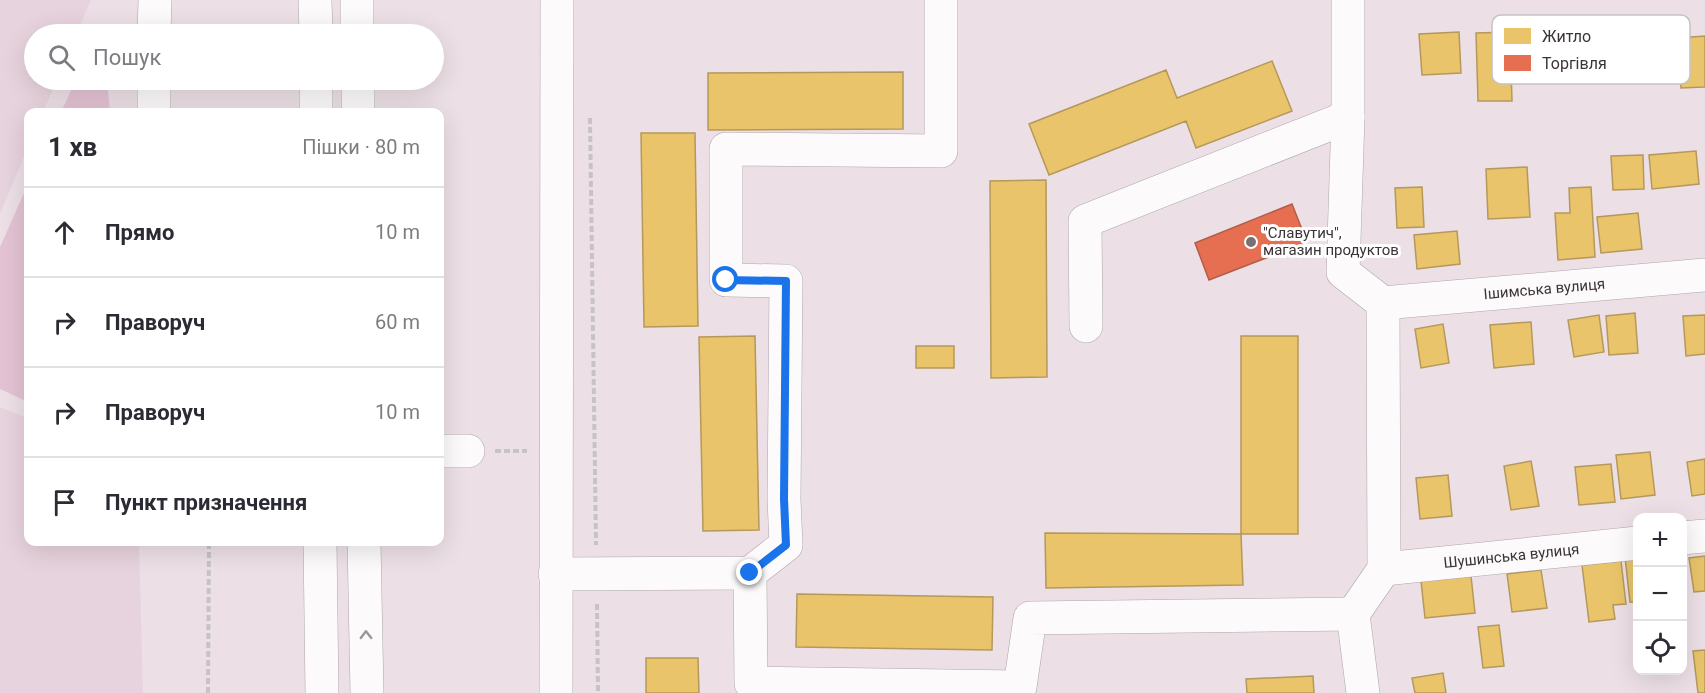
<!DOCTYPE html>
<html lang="uk">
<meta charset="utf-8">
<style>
:root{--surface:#fff;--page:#f7f7f7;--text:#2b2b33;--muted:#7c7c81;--line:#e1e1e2}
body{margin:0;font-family:Roboto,sans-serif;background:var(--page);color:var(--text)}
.controls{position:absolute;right:18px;bottom:18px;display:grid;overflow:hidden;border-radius:12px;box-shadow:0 6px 24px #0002}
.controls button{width:54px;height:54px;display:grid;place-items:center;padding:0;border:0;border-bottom:2px solid var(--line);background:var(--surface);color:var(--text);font:30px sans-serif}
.stop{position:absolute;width:18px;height:18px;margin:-14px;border:4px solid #1a73e8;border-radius:50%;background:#fff}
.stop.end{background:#1a73e8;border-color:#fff;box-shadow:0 2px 6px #0008}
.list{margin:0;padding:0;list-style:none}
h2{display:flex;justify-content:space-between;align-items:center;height:78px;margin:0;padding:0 24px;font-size:26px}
h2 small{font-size:20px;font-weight:400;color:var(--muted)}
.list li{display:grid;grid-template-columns:39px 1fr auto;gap:18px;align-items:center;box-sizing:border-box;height:90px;padding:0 24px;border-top:2px solid var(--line)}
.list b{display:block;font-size:22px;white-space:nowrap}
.list em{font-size:20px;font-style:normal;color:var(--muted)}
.icon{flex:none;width:33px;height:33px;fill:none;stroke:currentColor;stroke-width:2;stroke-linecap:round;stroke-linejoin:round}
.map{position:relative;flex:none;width:1705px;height:693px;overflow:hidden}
.search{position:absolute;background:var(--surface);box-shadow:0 6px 24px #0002;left:24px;top:24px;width:420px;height:66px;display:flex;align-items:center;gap:15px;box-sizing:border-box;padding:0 21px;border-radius:33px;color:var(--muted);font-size:22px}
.panel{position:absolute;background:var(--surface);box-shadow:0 6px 24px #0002;left:24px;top:108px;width:420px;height:438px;border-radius:12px}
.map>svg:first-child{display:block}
.built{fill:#e7d3dd}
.green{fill:#e3c3d3}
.homes{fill:#e9c46a;stroke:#b5985b;stroke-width:1.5}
.shops{fill:#e76f51;stroke:#b35d49;stroke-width:1.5}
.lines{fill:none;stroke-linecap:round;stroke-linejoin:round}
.minor-casing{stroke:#ada5a9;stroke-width:34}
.major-casing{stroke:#ada5a9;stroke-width:34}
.path{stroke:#c7c3c5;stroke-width:4;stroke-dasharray:6 3;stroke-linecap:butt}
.minor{stroke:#fcfafb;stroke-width:33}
.major{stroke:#fcfafb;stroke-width:33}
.oneway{stroke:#9c9699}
.route{stroke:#1a73e8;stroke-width:8}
.poi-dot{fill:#797074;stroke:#fff;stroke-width:2}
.labels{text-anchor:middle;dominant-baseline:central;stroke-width:6;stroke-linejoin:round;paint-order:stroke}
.poi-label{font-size:15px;fill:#3b3337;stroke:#fff;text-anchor:start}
.street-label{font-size:15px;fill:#3b3337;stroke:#fff}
.key{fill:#fff;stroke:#c4c2c3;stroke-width:1.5}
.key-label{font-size:16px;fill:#3b3337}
</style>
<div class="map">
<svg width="1705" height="693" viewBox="0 0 1705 693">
<rect width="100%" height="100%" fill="#ece0e6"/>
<path class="built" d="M 0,0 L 91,0 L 76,34 L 34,34 L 34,80 L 57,80 L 43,112 L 28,112 L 28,147 L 0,214 Z
M 0,407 L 28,418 L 28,542 L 139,542 L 143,693 L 0,693 Z"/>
<path class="green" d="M 76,80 L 107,80 L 110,112 L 61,112 Z
M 28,184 L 28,402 L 0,389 L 0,247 Z"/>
<path class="homes" d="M 1459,32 L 1461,73 L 1422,75 L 1419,34 Z
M 1510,32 L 1512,101 L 1478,101 L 1476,33 Z
M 1705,36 L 1705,87 L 1681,88 L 1678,38 Z
M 1272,61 L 1292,111 L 1196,148 L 1186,121 L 1049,175 L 1029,124 L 1166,70 L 1177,98 Z
M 903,72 L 903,129 L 708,130 L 708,73 Z
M 641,133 L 695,133 L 698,326 L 644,327 Z
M 1696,151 L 1699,184 L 1652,189 L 1649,155 Z
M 1643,155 L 1644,189 L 1613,190 L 1611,156 Z
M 1527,167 L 1530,217 L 1488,219 L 1486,169 Z
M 1046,180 L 1047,377 L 991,378 L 990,181 Z
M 1422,187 L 1424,227 L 1397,228 L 1395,188 Z
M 1591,187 L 1595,257 L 1558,260 L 1555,213 L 1570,213 L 1569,188 Z
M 1638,213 L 1642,249 L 1601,253 L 1597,217 Z
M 1457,231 L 1460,264 L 1417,269 L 1414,235 Z
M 1635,313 L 1638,353 L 1609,355 L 1606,316 Z
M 1599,315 L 1604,352 L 1574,357 L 1568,320 Z
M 1705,315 L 1705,354 L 1686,356 L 1683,316 Z
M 1531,322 L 1534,364 L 1494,368 L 1490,325 Z
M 1443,324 L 1449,363 L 1421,368 L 1415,329 Z
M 755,336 L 759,530 L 703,531 L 699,337 Z
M 1241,336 L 1298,336 L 1298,534 L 1241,534 Z
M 916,346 L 954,346 L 954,368 L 916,368 Z
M 1650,452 L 1655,495 L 1621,499 L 1616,455 Z
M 1705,459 L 1705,494 L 1692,496 L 1687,462 Z
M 1531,461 L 1539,506 L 1511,510 L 1504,466 Z
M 1611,464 L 1615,502 L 1579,505 L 1575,467 Z
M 1448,475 L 1452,516 L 1420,519 L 1416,478 Z
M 1045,533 L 1241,534 L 1243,585 L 1046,588 Z
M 1638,556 L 1638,602 L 1630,602 L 1625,557 Z
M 1705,556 L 1705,591 L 1694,592 L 1689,558 Z
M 1621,561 L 1626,604 L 1613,605 L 1615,619 L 1589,622 L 1582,565 Z
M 1541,570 L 1547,608 L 1512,612 L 1507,574 Z
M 1471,576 L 1475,613 L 1425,618 L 1421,581 Z
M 797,594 L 993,597 L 992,650 L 796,647 Z
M 1499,625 L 1504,666 L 1483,668 L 1478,627 Z
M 1705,650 L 1705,693 L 1698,693 L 1693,651 Z
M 646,658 L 698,658 L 699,693 L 646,693 Z
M 1443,673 L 1446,693 L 1415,693 L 1412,678 Z
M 1313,676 L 1314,693 L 1247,693 L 1246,679 Z"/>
<path class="shops" d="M 1292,204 L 1307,242 L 1209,280 L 1195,243 Z"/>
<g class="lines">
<g class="minor-casing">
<g id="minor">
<path d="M 1348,0 L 1348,117 L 1343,272 L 1383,303 L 1384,569 L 1353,614 L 1363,693"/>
<path d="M 154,34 L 155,0"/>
<path d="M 154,112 L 154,80"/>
<path id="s1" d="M 1383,303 L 1705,275"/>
<path d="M 1086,326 L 1085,221 L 1348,117"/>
<path d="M 440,451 L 468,451"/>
<path d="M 1682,538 L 1705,536"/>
<path id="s2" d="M 1384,569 L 1638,543"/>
<path d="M 750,573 L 751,683 L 1020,687 L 1030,618 L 1353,614"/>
<path d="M 555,574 L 750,573 L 786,545 L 784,499 L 786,281 L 726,280 L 726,149 L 941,151 L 941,0"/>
<path d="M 556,693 L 557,0"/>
</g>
</g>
<g class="major-casing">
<path id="major" d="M 315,0 L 316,34
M 357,0 L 357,34
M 316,80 L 316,112
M 358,80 L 358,112
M 320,542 L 322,693
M 364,542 L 367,693"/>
</g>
<path class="path" d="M 590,118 L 596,545
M 495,451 L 527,451
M 597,604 L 598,693
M 208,693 L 209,542"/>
<use href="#minor" class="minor"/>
<use href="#major" class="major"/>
</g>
<defs><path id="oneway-chevron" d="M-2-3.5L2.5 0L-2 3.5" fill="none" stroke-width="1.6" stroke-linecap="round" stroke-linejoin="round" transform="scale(1.5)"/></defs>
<use class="oneway" href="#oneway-chevron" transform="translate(366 635) rotate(-91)"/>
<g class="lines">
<path class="route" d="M 726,280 L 786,281 L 784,499 L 786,545 L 750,573"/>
</g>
<circle class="poi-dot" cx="1251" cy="242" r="6"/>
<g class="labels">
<g class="poi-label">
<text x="1263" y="233">"Славутич",<tspan x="1263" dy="17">магазин продуктов</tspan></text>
</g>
<g class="street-label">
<text stroke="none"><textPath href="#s1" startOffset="162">Ішимська вулиця</textPath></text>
<text stroke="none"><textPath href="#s2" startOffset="128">Шушинська вулиця</textPath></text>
</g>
</g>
<rect x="1492" y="15" width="198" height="69" rx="9" class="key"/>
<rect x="1504" y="28" width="27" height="16" fill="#e9c46a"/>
<rect x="1504" y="55" width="27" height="16" fill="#e76f51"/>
<g class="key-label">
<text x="1542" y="42">Житло</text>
<text x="1542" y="69">Торгівля</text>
</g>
</svg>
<div class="controls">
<button>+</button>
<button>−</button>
<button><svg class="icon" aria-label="locate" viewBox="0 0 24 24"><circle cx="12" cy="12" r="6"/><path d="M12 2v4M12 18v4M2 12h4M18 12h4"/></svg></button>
</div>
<div class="stop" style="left:726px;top:280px"></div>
<div class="stop end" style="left:750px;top:573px"></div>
<div class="search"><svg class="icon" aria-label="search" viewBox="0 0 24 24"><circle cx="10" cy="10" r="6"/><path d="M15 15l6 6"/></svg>Пошук</div>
<section class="panel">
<h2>1 хв<small>Пішки · 80 m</small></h2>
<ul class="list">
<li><svg class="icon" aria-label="ahead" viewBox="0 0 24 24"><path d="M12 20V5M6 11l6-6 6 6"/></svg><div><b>Прямо</b></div><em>10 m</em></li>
<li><svg class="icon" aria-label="right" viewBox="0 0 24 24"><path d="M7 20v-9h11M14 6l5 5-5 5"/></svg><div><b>Праворуч</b></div><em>60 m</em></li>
<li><svg class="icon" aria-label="right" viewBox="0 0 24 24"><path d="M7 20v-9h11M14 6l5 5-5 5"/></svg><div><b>Праворуч</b></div><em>10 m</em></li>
<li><svg class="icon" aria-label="arrive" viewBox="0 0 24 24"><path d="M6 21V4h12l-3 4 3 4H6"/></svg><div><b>Пункт призначення</b></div></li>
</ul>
</section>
</div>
